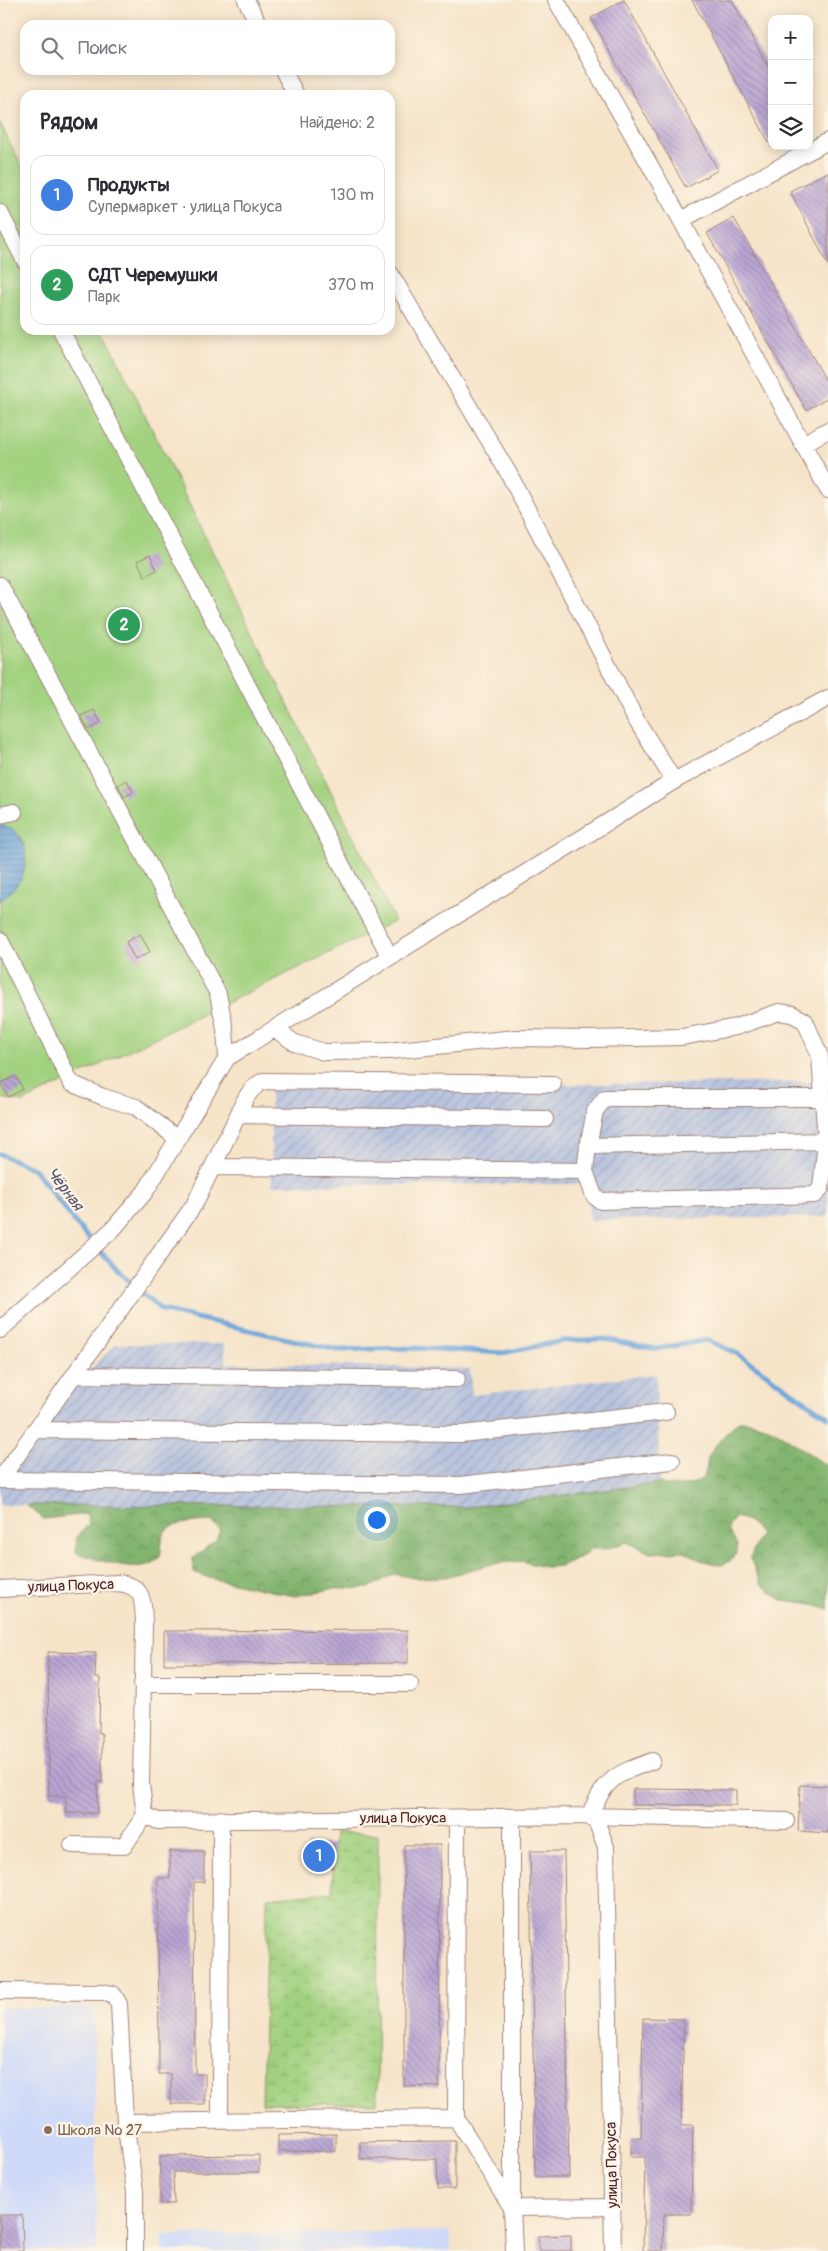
<!DOCTYPE html>
<html lang="ru">
<meta charset="utf-8">
<style>
:root{--surface:#fff;--page:#f7f7f7;--text:#2b2b33;--muted:#7c7c81;--line:#e1e1e2;--accent:#7c3aed}
body{margin:0;font-family:Pangolin,sans-serif;background:var(--page);color:var(--text)}
.controls{position:absolute;right:15px;top:15px;display:grid;overflow:hidden;border-radius:10px;box-shadow:0 2px 12px #0003}
.controls button{width:45px;height:45px;display:grid;place-items:center;padding:0;border:0;border-bottom:1px solid var(--line);background:var(--surface);color:var(--text);font:25px sans-serif}
.you{position:absolute;left:376px;top:1519px;width:18px;height:18px;margin:-12px;border:4px solid #fff;border-radius:50%;background:#1a73e8;box-shadow:0 0 0 8px #1a73e833}
.badge{display:grid;place-items:center;width:32px;height:32px;border-radius:50%;background:var(--accent);color:#fff;font-size:16px;font-weight:700}
.pin{position:absolute;translate:-50% -50%;border:2px solid #fff;box-shadow:0 1px 5px #0006}
.list{margin:0;padding:0;list-style:none}
h2{display:flex;justify-content:space-between;align-items:center;height:65px;margin:0;padding:0 20px;font-size:21px}
h2 small{font-size:16px;font-weight:400;color:var(--muted)}
.list li{display:grid;grid-template-columns:32px 1fr auto;gap:15px;align-items:center;box-sizing:border-box;height:80px;margin:0 10px 10px;padding:0 10px;border:1px solid var(--line);border-radius:15px}
.list b{display:block;font-size:19px;white-space:nowrap}
.list p{margin:0;font-size:16px;white-space:nowrap;color:var(--muted)}
.list em{font-size:16px;font-style:normal;color:var(--muted)}
.icon{flex:none;width:28px;height:28px;fill:none;stroke:currentColor;stroke-width:2;stroke-linecap:round;stroke-linejoin:round}
.map{position:relative;flex:none;width:828px;height:2251px;overflow:hidden}
.search{position:absolute;background:var(--surface);box-shadow:0 2px 12px #0003;left:20px;top:20px;width:375px;height:55px;display:flex;align-items:center;gap:12px;box-sizing:border-box;padding:0 18px;border-radius:15px;color:var(--muted);font-size:19px}
.panel{position:absolute;background:var(--surface);box-shadow:0 2px 12px #0003;left:20px;top:90px;width:375px;height:245px;border-radius:15px}
.map>svg:first-child{display:block}
.built{fill:#cfdaf9}
.industrial{fill:url(#industrial-furrows)}
.green{fill:#a2d280;stroke:#767856}
.forest{fill:url(#forest-crowns);stroke:#666a4c}
.wetland{fill:url(#wetland-marsh);stroke:#767856}
.water{fill:url(#water-rules);stroke:#5a6282}
.lines{fill:none;stroke-linecap:round;stroke-linejoin:round}
.stream{stroke:#6ba4da;stroke-width:5}
.building{fill:url(#building-back-hatch)}
.minor-casing{stroke:#a0827a;stroke-width:18}
.minor{stroke:#fff;stroke-width:16}
.education-dot{fill:#8d6e63;stroke:#fcf5e5;stroke-width:2}
.labels{text-anchor:middle;dominant-baseline:central;stroke-width:4.5;stroke-linejoin:round;paint-order:stroke}
.street-label{font-size:15px;fill:#4a1f2b;stroke:#fcf5e5}
.education-label{font-size:15px;fill:#785e54;stroke:#fcf5e5;text-anchor:start}
.water-label{font-size:16px;font-style:italic;fill:#575471;stroke:#fcf5e5}
</style>
<div class="map">
<svg width="828" height="2251" viewBox="0 0 828 2251">
<defs>
<pattern id="industrial-furrows" width="10" height="10" patternUnits="userSpaceOnUse" patternTransform="scale(1.25)"><rect width="10" height="10" fill="#bac4de"/><path d="M-1 1l2-2M0 10L10 0M9 11l2-2" fill="none" stroke="#a1a8bf"/></pattern>
<pattern id="forest-crowns" width="20" height="18" patternUnits="userSpaceOnUse" patternTransform="scale(1.25)"><rect width="20" height="18" fill="#81b46e"/><path d="M2 6a3 3 0 1 1 6 0M12 15a3 3 0 1 1 6 0" fill="none" stroke="#6c925b"/></pattern>
<pattern id="wetland-marsh" width="20" height="14" patternUnits="userSpaceOnUse" patternTransform="scale(1.25)"><rect width="20" height="14" fill="#a2d280"/><path d="M1 5h8M5 5V1M11 12h8M15 12V8" fill="none" stroke="#8db46f"/></pattern>
<pattern id="water-rules" width="6" height="5" patternUnits="userSpaceOnUse" patternTransform="scale(1.25)"><rect width="6" height="5" fill="#6ba4da"/><path d="M0 2.5h6" fill="none" stroke="#5a85b1"/></pattern>
<pattern id="building-back-hatch" width="6" height="6" patternUnits="userSpaceOnUse" patternTransform="scale(1.25)"><rect width="6" height="6" fill="#b9a5d4"/><path d="M-1 5l2 2M0 0l6 6M5-1l2 2" fill="none" stroke="#9886ac"/></pattern>
</defs>
<rect width="100%" height="100%" fill="#fcf5e5"/>
<filter id="ink" filterUnits="userSpaceOnUse"><feTurbulence type="fractalNoise" baseFrequency=".02" numOctaves="2"/><feDisplacementMap in="SourceGraphic" scale="10" xChannelSelector="R" yChannelSelector="G"/><feConvolveMatrix kernelMatrix="1 2 1 2 8 2 1 2 1" color-interpolation-filters="sRGB"/></filter>
<filter id="wash" filterUnits="userSpaceOnUse"><feTurbulence type="fractalNoise" baseFrequency=".0096" numOctaves="4" result="noise"/><feDisplacementMap in="SourceGraphic" scale="20" xChannelSelector="R" yChannelSelector="G"/><feGaussianBlur stdDeviation="1.12" result="paint"/><feColorMatrix in="noise" values="0 0 0 0 0 0 0 0 0 0 0 0 0 0 0 0 0 1.4 0 .05"/><feComposite in="paint" operator="in"/></filter>
<g filter="url(#wash)">
<rect width="100%" height="100%" fill="#f6e4c9"/>
<path class="built" d="M 94,2007 L 97,2251 L 0,2251 L 0,2008 Z
M 451,2231 L 451,2251 L 162,2251 L 162,2235 Z"/>
<path class="industrial" d="M 828,1082 L 828,1217 L 589,1220 L 588,1184 L 272,1185 L 270,1087 Z
M 116,1344 L 224,1344 L 226,1363 L 470,1369 L 472,1395 L 656,1374 L 660,1483 L 467,1507 L 0,1505 L 0,1481 L 85,1375 Z"/>
<path class="green" d="M 0,123 L 25,173 L 25,330 L 103,330 L 395,921 L 23,1102 L 0,1098 Z"/>
<path class="forest" d="M 738,1421 C 773,1421 799,1449 828,1466 L 828,1610 L 808,1603 L 781,1600 L 761,1584 L 750,1558 L 761,1533 L 748,1521 L 736,1517 L 729,1525 L 728,1530 L 737,1545 L 737,1554 L 730,1561 L 721,1565 L 700,1560 L 685,1551 L 650,1553 L 627,1542 L 605,1549 L 589,1549 L 585,1555 L 560,1566 L 545,1567 L 521,1561 L 492,1564 L 445,1577 L 414,1578 L 394,1574 L 369,1588 L 331,1589 L 295,1596 L 209,1578 L 194,1572 L 193,1558 L 216,1540 L 220,1530 L 211,1521 C 200,1522 175,1522 166,1530 C 159,1536 164,1552 158,1559 C 144,1576 92,1559 76,1552 L 77,1537 L 89,1524 L 87,1514 L 44,1519 L 26,1505 L 467,1507 L 660,1483 C 670,1488 697,1487 704,1476 C 708,1469 706,1460 710,1454 C 718,1441 728,1431 738,1421 Z"/>
<path class="wetland" d="M 335,1832 L 378,1834 L 377,2104 L 262,2103 L 267,1898 L 332,1892 Z"/>
<path class="water" d="M 0,825 C 27,829 32,861 19,882 C 14,889 6,895 0,902 Z"/>
<g class="lines">
<path class="stream" d="M 0,1154 L 34,1169 L 81,1230 L 116,1269 L 161,1310 L 337,1350 L 415,1348 L 503,1353 L 562,1341 L 604,1339 L 656,1349 L 707,1340 L 738,1354 L 828,1417"/>
</g>
<g id="blocks">
<path class="building" d="M 624,0 L 718,170 L 686,188 L 591,18 Z
M 692,0 L 732,0 L 772,74 L 772,148 Z
M 828,172 L 828,265 L 790,191 Z
M 734,218 L 828,384 L 828,398 L 806,410 L 707,233 Z
M 150,555 L 157,570 L 145,576 L 137,561 Z
M 94,710 L 101,723 L 89,730 L 81,716 Z
M 127,780 L 133,792 L 124,797 L 118,785 Z
M 140,934 L 150,952 L 135,960 L 126,942 Z
M 16,1076 L 23,1089 L 8,1097 L 1,1083 Z
M 408,1630 L 408,1663 L 164,1664 L 164,1631 Z
M 48,1652 L 96,1653 L 95,1678 L 100,1678 L 99,1733 L 102,1733 L 102,1782 L 98,1782 L 97,1813 L 66,1813 L 66,1796 L 49,1796 Z
M 800,1785 L 828,1786 L 828,1833 L 798,1831 Z
M 633,1789 L 736,1790 L 736,1805 L 633,1805 Z
M 307,1844 L 334,1844 L 333,1868 L 307,1868 Z
M 404,1845 L 440,1845 L 439,2087 L 404,2086 Z
M 170,1851 L 204,1851 L 204,1882 L 194,1882 L 195,2074 L 205,2074 L 205,2104 L 171,2104 L 171,2074 L 159,2074 L 158,1878 L 170,1878 Z
M 530,1851 L 564,1851 L 569,2177 L 535,2177 Z
M 643,2018 L 684,2019 L 681,2125 L 693,2125 L 691,2214 L 664,2214 L 663,2251 L 643,2251 L 645,2157 L 631,2157 L 631,2138 L 641,2138 Z
M 336,2134 L 336,2151 L 278,2151 L 278,2135 Z
M 455,2141 L 455,2189 L 438,2189 L 437,2159 L 360,2159 L 360,2142 Z
M 259,2155 L 259,2172 L 173,2172 L 174,2204 L 160,2204 L 160,2156 Z
M 0,2215 L 22,2215 L 23,2251 L 0,2251 Z
M 571,2235 L 571,2251 L 539,2251 L 538,2236 Z"/>
</g>
</g>
<g filter="url(#ink)">
<use href="#blocks" fill-opacity="0" stroke="#a0827a" stroke-width="1"/>
<g class="lines">
<g class="minor-casing">
<path id="minor" d="M 246,0 L 259,25
M 556,0 L 681,220 L 828,490
M 283,70 L 296,95
M 0,213 L 25,261
M 681,220 L 828,141
M 390,273 L 509,474 L 635,718 L 674,781
M 61,330 L 390,957
M 803,444 L 828,430
M 0,585 L 218,994 L 225,1029 L 227,1058
M 0,815 L 14,812
M 0,940 L 71,1083 L 103,1097 L 136,1107 L 178,1139
M 275,1029 L 295,1043 L 324,1052 L 388,1051 L 516,1038 L 589,1039 L 682,1037 L 736,1027 L 779,1012 L 792,1014 L 805,1021 L 820,1056 L 826,1141 L 821,1188 L 815,1195 L 601,1201 L 594,1196 L 585,1171
M 238,1115 C 244,1100 249,1089 263,1081 L 553,1084
M 588,1146 L 595,1111 L 605,1098 L 823,1098
M 214,1167 L 585,1171 L 588,1146 L 826,1141
M 0,1330 L 113,1229 L 145,1192 L 227,1058 L 674,781 L 828,698
M 74,1375 L 457,1379
M 35,1430 L 461,1434 L 666,1412
M 0,1480 L 194,1205 L 238,1115 L 545,1119
M 0,1480 L 460,1485 L 672,1461
M 0,1589 L 117,1583 C 145,1585 143,1602 144,1624 L 141,1784 L 145,1815 L 158,1821 L 589,1816 L 597,1823 L 606,1847 L 613,2251
M 142,1684 L 410,1684
M 652,1761 C 614,1775 606,1778 589,1816 L 786,1821
M 512,1817 L 512,2208 L 612,2207
M 72,1845 L 124,1846 L 145,1815
M 0,1991 L 102,1992 L 113,1994 L 119,2004 L 125,2122 L 135,2191 L 135,2251
M 456,2118 L 457,1818
M 220,2120 L 221,1819
M 125,2122 L 456,2118 L 512,2208 L 514,2251"/>
</g>
<use href="#minor" class="minor"/>
</g>
</g>
<circle class="education-dot" cx="48" cy="2130" r="5"/>
<g class="labels">
<g class="street-label">
<text transform="translate(71 1586) rotate(-2)">улица Покуса</text>
<text x="403" y="1818">улица Покуса</text>
<text transform="translate(612 2165) rotate(-91)">улица Покуса</text>
</g>
<g class="education-label">
<text x="58" y="2130">Школа № 27</text>
</g>
<g class="water-label">
<text transform="translate(65 1189) rotate(53)">Чёрная</text>
</g>
</g>
</svg>
<div class="controls">
<button>+</button>
<button>−</button>
<button><svg class="icon" aria-label="layers" viewBox="0 0 24 24"><path d="M12 4l9 5-9 5-9-5zM3 14l9 5 9-5"/></svg></button>
</div>
<div class="you"></div>
<div class="pin badge" style="left:319px;top:1856px;background:#3f7fe0">1</div>
<div class="pin badge" style="left:124px;top:625px;background:#2e9e5b">2</div>
<div class="search"><svg class="icon" aria-label="search" viewBox="0 0 24 24"><circle cx="10" cy="10" r="6"/><path d="M15 15l6 6"/></svg>Поиск</div>
<section class="panel">
<h2>Рядом<small>Найдено: 2</small></h2>
<ul class="list">
<li><span class="badge" style="background:#3f7fe0">1</span><div><b>Продукты</b><p>Супермаркет · улица Покуса</p></div><em>130 m</em></li>
<li><span class="badge" style="background:#2e9e5b">2</span><div><b>СДТ Черемушки</b><p>Парк</p></div><em>370 m</em></li>
</ul>
</section>
</div>
